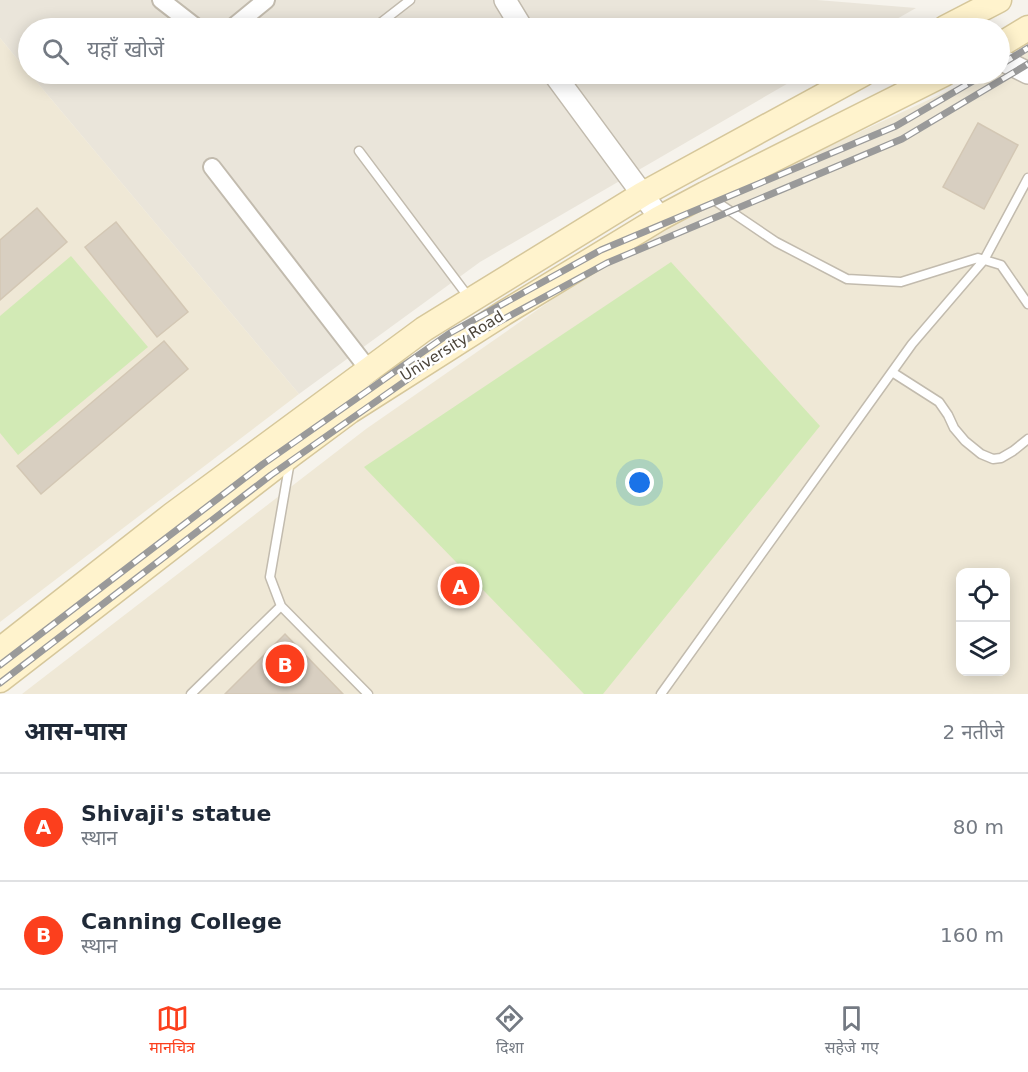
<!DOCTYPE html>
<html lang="hi">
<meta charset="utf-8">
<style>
:root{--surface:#fff;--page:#f2f2f3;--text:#1f2937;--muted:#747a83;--line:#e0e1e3;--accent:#fc3f1d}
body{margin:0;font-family:"DejaVu Sans","Noto Sans Devanagari",sans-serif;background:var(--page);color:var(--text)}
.controls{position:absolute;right:18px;bottom:18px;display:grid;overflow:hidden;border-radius:12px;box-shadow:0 3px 15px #0003}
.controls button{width:54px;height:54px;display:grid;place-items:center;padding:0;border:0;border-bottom:2px solid var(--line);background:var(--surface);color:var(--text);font:30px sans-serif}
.you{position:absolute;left:640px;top:483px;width:21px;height:21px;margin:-15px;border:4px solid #fff;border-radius:50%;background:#1a73e8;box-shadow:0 0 0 9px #1a73e833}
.badge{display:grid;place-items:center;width:39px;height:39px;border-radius:50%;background:var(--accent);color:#fff;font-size:20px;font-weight:700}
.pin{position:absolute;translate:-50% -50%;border:3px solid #fff;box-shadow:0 2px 6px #0006}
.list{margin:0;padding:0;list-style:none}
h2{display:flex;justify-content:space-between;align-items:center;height:78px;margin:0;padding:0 24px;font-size:26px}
h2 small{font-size:20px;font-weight:400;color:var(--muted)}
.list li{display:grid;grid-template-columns:39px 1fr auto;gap:18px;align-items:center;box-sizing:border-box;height:108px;padding:0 24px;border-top:2px solid var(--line)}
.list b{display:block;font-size:22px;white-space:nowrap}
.list p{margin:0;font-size:20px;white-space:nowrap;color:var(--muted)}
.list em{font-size:20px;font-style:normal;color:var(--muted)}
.icon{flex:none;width:33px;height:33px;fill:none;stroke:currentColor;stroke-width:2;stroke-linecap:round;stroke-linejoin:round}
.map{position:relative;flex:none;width:1028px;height:694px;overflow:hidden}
.search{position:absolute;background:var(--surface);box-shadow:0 3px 15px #0003;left:18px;right:18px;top:18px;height:66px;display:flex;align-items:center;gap:15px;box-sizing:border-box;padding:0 21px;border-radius:33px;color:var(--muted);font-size:22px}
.sheet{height:294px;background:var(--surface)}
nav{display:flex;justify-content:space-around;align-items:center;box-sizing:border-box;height:84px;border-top:2px solid var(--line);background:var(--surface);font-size:16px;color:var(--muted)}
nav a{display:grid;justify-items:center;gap:3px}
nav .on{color:var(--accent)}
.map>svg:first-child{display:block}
.residential{fill:#eae5da}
.education{fill:#efe8d6;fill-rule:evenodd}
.green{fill:#d2eab5}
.building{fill:#d8cfc1;stroke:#d3c7b4;stroke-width:1.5}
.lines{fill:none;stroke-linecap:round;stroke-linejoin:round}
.service-casing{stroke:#c2bbae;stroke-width:11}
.minor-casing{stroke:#c2bbae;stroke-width:20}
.tertiary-casing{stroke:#c2bbae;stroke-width:24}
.secondary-casing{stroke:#d6c79b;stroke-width:27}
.service{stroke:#fff;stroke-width:8}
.minor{stroke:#fff;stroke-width:16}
.tertiary{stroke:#fff;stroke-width:21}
.secondary{stroke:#fff3cd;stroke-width:24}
.rail-casing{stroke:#9a9a9a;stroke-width:7}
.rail{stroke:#fff;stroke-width:4.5;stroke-dasharray:14;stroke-linecap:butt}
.labels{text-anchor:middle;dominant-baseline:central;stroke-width:5;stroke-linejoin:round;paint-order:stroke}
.street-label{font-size:15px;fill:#4b4439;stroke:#fff}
</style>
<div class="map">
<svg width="1028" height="694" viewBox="0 0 1028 694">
<rect width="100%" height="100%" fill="#f6f3ec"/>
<path class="residential" d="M 0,0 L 817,0 L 916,8 L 881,28 L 28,28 L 28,72 L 0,38 Z
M 30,74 L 804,74 L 480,262 L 299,394 Z"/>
<path class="education" d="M 0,38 L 28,72 L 28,74 L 30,74 L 299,394 L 0,622 Z
M 1028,48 L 1028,694 L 22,694 L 366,429 L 658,226 L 984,74 L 1000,74 L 1000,65 ZM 960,572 L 1006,572 L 1006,672 L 960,672 Z"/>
<path class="green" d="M 71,256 L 148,347 L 18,455 L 0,433 L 0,316 Z
M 671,262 L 820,426 L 603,694 L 584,694 L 364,467 Z"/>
<path class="building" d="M 978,123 L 1018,145 L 984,209 L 943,187 Z
M 37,208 L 67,242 L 0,300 L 0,240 Z
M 116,222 L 188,312 L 157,337 L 85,247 Z
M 164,341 L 188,369 L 41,494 L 17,466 Z
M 285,634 L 343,694 L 225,694 Z"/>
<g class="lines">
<g class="service-casing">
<path id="service" d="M 374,28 L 410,0
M 359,151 L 470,299
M 708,196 L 776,242 L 847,279 L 901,282 L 978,258 L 1001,265 L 1028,304
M 892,372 L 939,402 L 948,415 L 954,428 L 965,441 L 981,454 L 993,459 L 1001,458 L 1013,451 L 1028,439
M 290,461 L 270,577 L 281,606 L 368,694
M 191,694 L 281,606
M 661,694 L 912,344 L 984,260 L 1028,178"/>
</g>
<g class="minor-casing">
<path id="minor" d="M 161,0 L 197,28
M 232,28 L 266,0
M 212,167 L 369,370"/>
</g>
<g class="tertiary-casing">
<path id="tertiary" d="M 505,0 L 522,28
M 1000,59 L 1028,73
M 554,74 L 660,218"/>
</g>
<g class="secondary-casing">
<path id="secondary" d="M 945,28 L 999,0
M 1000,45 L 1028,28
M 0,650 L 172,515 L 424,329 L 643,194 L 863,74
M 0,680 L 292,454 L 350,411 L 504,313 L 660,218 L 705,194 L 944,74"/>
</g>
<use href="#service" class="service"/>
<use href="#minor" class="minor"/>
<use href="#tertiary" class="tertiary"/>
<use href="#secondary" class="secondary"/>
<g class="rail-casing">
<path id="rail" d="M 1000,65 L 1028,48
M 0,665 L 263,464 L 450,333 L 601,250 L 896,126 L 985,74
M 0,683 L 271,475 L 458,344 L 607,263 L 902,139 L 1028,64"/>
</g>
<use href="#rail" class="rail"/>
</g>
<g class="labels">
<g class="street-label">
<text transform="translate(452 346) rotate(-32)">University Road</text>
</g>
</g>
</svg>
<div class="controls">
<button><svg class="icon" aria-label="locate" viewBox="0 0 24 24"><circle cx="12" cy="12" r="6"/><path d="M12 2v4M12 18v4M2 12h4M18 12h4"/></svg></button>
<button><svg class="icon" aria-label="layers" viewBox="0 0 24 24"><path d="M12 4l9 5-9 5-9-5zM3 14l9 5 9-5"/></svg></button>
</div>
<div class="you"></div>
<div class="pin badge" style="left:460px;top:586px">A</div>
<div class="pin badge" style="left:285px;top:664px">B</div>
<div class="search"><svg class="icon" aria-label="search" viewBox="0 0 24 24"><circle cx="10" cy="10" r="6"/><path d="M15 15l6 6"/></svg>यहाँ खोजें</div>
</div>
<section class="sheet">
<h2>आस-पास<small>2 नतीजे</small></h2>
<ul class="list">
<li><span class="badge">A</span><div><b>Shivaji's statue</b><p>स्थान</p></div><em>80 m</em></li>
<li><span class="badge">B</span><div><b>Canning College</b><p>स्थान</p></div><em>160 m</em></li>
</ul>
</section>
<nav>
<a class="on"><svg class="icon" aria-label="map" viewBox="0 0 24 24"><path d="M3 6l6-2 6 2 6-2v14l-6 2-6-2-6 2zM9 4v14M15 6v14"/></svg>मानचित्र</a>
<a><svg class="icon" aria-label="directions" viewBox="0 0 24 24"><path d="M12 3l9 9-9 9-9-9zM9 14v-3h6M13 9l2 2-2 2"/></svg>दिशा</a>
<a><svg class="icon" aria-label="saved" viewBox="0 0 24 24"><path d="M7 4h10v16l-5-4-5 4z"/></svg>सहेजे गए</a>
</nav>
